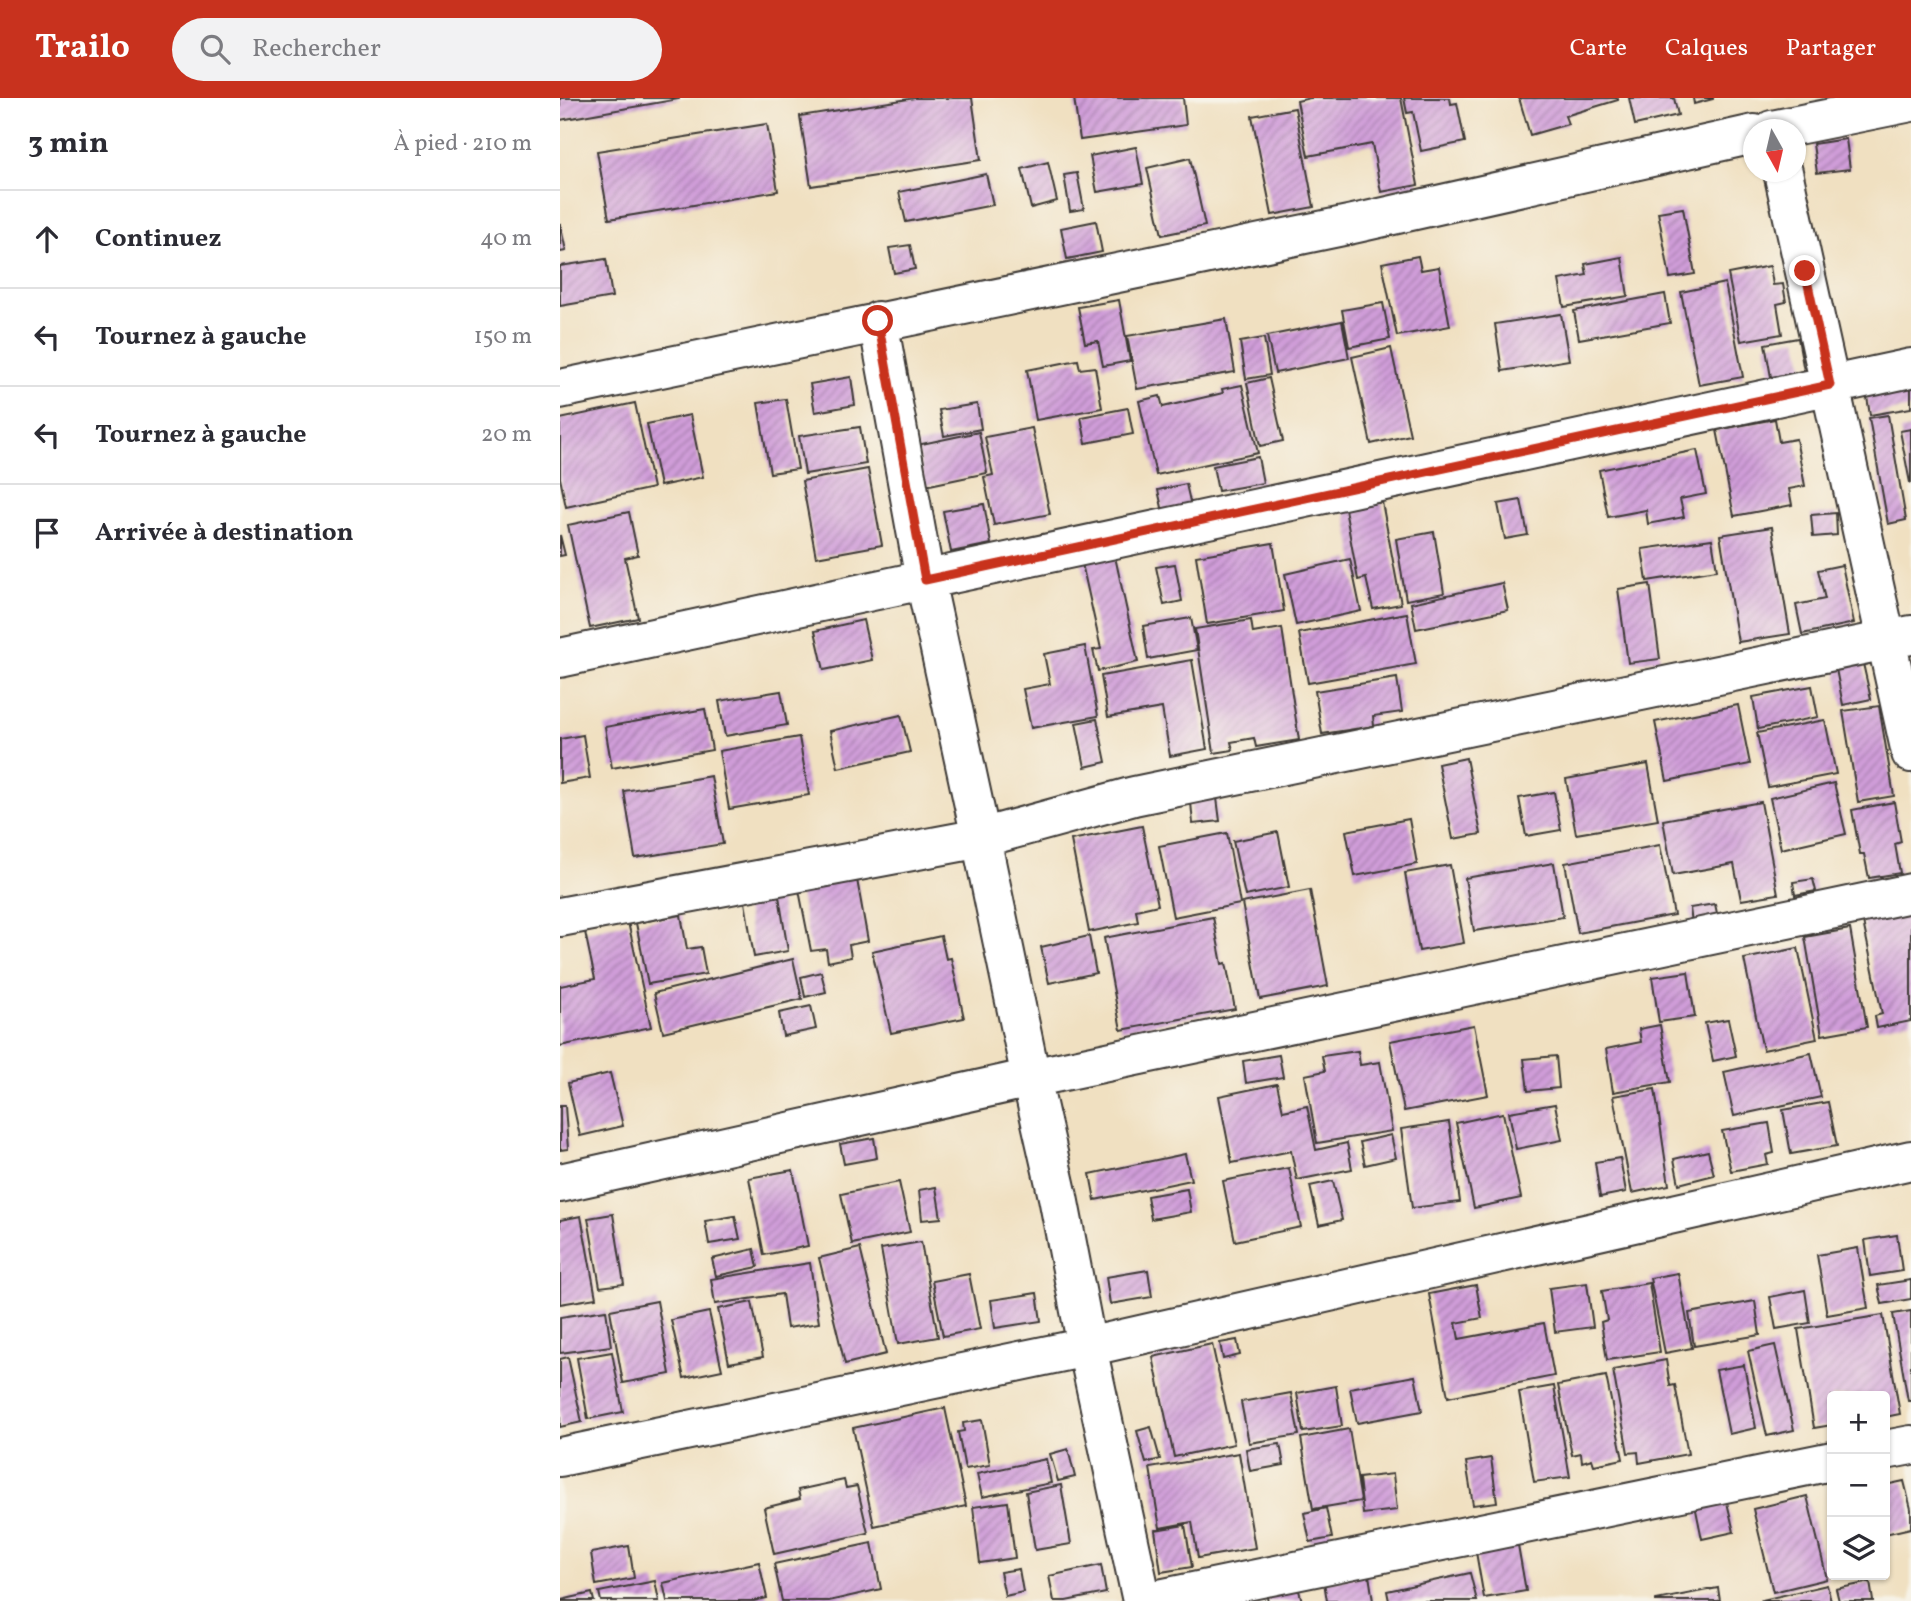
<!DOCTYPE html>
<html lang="fr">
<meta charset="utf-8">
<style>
:root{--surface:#fff;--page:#f2f2f3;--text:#2b2b33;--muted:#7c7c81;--line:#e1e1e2;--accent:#c8321e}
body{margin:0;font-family:Vollkorn,serif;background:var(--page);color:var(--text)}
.controls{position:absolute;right:21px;bottom:21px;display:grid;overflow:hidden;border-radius:7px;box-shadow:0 2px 5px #0004}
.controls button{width:63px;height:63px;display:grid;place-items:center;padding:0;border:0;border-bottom:2px solid var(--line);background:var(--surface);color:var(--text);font:35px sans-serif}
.compass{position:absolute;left:1183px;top:21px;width:63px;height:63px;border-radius:50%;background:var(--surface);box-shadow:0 2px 5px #0004;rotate:172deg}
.stop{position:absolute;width:21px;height:21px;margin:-16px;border:5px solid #c8321e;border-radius:50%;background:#fff}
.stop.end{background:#c8321e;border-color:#fff;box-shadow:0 2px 7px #0008}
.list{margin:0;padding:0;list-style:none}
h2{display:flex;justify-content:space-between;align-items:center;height:91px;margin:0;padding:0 28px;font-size:30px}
h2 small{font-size:23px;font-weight:400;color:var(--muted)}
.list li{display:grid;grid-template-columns:46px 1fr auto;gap:21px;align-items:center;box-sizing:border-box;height:98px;padding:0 28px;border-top:2px solid var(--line)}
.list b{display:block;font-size:26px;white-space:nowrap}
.list em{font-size:23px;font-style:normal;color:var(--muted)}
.icon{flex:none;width:38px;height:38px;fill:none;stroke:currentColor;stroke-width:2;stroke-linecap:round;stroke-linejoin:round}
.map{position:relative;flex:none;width:1351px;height:1503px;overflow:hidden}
header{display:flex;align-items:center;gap:42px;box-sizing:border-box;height:98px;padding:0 35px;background:var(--accent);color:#fff}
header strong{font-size:33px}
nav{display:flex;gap:38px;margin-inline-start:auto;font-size:24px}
.search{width:490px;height:63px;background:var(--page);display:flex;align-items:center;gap:18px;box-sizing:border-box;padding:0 24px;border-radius:38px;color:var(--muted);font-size:26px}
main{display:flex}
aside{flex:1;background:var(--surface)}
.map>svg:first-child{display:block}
.building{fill:url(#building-hatch)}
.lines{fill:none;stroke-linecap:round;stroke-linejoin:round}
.minor-casing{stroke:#3c3935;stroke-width:42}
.minor{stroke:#fff;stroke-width:38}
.route{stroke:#c8321e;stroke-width:9}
</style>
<header>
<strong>Trailo</strong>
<div class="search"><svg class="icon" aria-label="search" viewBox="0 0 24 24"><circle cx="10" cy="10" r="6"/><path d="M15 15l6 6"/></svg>Rechercher</div>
<nav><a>Carte</a><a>Calques</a><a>Partager</a></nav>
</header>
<main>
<aside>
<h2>3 min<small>À pied · 210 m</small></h2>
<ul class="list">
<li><svg class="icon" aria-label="ahead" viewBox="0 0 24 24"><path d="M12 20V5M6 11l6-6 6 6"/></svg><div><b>Continuez</b></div><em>40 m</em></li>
<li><svg class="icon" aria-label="left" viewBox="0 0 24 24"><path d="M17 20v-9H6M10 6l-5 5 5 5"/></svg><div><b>Tournez à gauche</b></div><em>150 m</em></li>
<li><svg class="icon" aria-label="left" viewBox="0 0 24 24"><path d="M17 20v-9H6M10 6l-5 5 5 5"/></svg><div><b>Tournez à gauche</b></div><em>20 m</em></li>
<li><svg class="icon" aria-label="arrive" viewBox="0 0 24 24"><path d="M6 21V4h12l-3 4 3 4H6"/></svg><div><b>Arrivée à destination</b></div></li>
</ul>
</aside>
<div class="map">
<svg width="1351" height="1503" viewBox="0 0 1351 1503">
<defs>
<pattern id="building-hatch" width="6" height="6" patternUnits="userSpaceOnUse" patternTransform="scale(1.75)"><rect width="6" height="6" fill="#d09dd9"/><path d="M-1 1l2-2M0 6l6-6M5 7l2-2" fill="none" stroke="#a87faf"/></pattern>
</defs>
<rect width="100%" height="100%" fill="#f7f3e8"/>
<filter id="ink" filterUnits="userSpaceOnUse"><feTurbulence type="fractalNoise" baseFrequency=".0143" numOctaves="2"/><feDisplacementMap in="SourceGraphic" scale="14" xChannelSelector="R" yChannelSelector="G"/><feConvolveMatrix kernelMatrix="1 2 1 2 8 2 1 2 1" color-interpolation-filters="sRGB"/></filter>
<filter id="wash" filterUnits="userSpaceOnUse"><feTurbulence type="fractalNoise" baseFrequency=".00686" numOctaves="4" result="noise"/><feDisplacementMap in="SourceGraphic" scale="28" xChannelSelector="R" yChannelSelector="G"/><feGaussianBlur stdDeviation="1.57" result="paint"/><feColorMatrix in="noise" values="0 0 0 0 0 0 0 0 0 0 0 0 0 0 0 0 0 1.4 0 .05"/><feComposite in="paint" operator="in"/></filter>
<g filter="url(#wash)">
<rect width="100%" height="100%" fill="#f0e0c1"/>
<g id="blocks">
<path class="building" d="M 0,0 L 119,0 L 119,1 L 0,22 Z
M 355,0 L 412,0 L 421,62 L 251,88 L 240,18 Z
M 514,0 L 623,0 L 626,27 L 520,42 Z
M 750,0 L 841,0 L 858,87 L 821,94 L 812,46 L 748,58 L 737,3 Z
M 844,0 L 890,0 L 891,6 L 897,5 L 905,44 L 861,53 L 853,14 L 847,15 Z
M 959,0 L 1058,0 L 1058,2 L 1005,18 L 1008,26 L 970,37 Z
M 1069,0 L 1114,0 L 1118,17 L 1075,27 Z
M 1133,0 L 1153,0 L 1153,1 L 1134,6 Z
M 735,10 L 754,109 L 712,117 L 692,18 Z
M 207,26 L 218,93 L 49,121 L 37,53 Z
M 1286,41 L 1290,71 L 1257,75 L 1253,46 Z
M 576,49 L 583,86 L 537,94 L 530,58 Z
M 630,60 L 645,128 L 602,137 L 587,70 Z
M 488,64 L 497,103 L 471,110 L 462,71 Z
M 517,75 L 524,111 L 510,113 L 504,77 Z
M 426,76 L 433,107 L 346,124 L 339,94 Z
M 1123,110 L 1135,176 L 1110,180 L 1098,114 Z
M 536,123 L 542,154 L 507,161 L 501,130 Z
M 0,125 L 6,153 L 0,154 Z
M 350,147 L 355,171 L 334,175 L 329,150 Z
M 858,158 L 861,172 L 879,169 L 890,228 L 837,238 L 822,165 Z
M 1062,159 L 1068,198 L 1004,209 L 999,182 L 1027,177 L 1025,166 Z
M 46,161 L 52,199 L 0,208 L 0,168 Z
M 1210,168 L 1213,187 L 1223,186 L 1226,204 L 1217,206 L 1222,236 L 1181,243 L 1168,176 Z
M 1165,185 L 1183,279 L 1139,287 L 1121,194 Z
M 1105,196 L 1110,225 L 1019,241 L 1014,213 Z
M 559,202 L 570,263 L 543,268 L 538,243 L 525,245 L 518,209 Z
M 823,205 L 830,241 L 789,249 L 782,212 Z
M 1001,216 L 1009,262 L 942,273 L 935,226 Z
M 666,221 L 675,274 L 577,291 L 567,238 Z
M 782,223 L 789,260 L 715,275 L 707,238 Z
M 704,240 L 710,277 L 686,281 L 680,244 Z
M 1238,240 L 1244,273 L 1211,279 L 1205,246 Z
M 831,250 L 850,337 L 811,346 L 792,259 Z
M 518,262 L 520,271 L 535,269 L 542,310 L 476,322 L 467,272 Z
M 291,279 L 295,307 L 255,314 L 250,286 Z
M 709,280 L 723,343 L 700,348 L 687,285 Z
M 1351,286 L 1351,310 L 1310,317 L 1306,293 Z
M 682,287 L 698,355 L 596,377 L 579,303 L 600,298 L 603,309 L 663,295 L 662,291 Z
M 226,301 L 238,371 L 210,375 L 198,305 Z
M 75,305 L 93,390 L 6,409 L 0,380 L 0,321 Z
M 417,306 L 421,331 L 384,338 L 379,312 Z
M 568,310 L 573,336 L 526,345 L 521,319 Z
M 130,317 L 143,379 L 100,388 L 87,326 Z
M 1328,317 L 1346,422 L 1328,426 L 1309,320 Z
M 1215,321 L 1219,344 L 1236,341 L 1245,388 L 1229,391 L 1232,407 L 1174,418 L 1157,332 Z
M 300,329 L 306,366 L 245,376 L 239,338 Z
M 472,330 L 490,416 L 434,427 L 424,379 L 433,377 L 425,339 Z
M 1351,331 L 1351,384 L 1350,385 L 1340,333 Z
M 419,334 L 427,375 L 365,388 L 357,347 Z
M 1137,352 L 1146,396 L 1120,401 L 1124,419 L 1088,426 L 1086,412 L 1048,419 L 1039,372 Z
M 698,359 L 703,385 L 658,393 L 653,368 Z
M 308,371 L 322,447 L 256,459 L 242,383 Z
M 626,386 L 631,408 L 603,414 L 598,392 Z
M 961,402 L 968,437 L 945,441 L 938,406 Z
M 822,404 L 841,506 L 813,511 L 806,480 L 798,482 L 785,411 Z
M 424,406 L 431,446 L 391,454 L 383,413 Z
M 69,414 L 78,457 L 65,460 L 78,520 L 30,530 L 8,427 Z
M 1276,415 L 1277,437 L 1253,439 L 1251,417 Z
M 1212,429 L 1230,536 L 1178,544 L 1160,437 Z
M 874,434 L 884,495 L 846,502 L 836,441 Z
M 0,437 L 5,457 L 0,458 Z
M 1152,441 L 1157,472 L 1087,483 L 1082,451 Z
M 713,445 L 724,513 L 647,526 L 636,458 Z
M 554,454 L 578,564 L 538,573 L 533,552 L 541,551 L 521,461 Z
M 790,461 L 801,513 L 736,527 L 725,476 Z
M 615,466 L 622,503 L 604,507 L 596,469 Z
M 1282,467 L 1294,525 L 1242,536 L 1236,507 L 1265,501 L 1258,472 Z
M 942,485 L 948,512 L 856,531 L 851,505 Z
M 1090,486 L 1100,561 L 1068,565 L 1058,491 Z
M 847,515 L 856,566 L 748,585 L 739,535 Z
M 631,520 L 637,552 L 588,561 L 583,528 Z
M 303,522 L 312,562 L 264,572 L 255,533 Z
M 691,522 L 693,535 L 722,530 L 739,642 L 696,649 L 694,640 L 671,644 L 673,652 L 654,655 L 635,531 Z
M 525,548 L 538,618 L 471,630 L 463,591 L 490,586 L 484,556 Z
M 1302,561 L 1311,601 L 1283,607 L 1275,566 Z
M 632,562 L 647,651 L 610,658 L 602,610 L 548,619 L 541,578 Z
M 837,580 L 842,614 L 813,618 L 814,628 L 762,636 L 755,593 Z
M 1252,588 L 1258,619 L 1198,631 L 1193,599 Z
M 221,593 L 227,627 L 165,638 L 159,603 Z
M 1178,607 L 1190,666 L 1107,683 L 1095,624 Z
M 1319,608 L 1334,698 L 1298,704 L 1283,613 Z
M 145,611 L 152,652 L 52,670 L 45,629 Z
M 341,617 L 350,654 L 278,670 L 270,633 Z
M 537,621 L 546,664 L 525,669 L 516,625 Z
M 1265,622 L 1276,676 L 1208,689 L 1197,635 Z
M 23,637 L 30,680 L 0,685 L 0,641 Z
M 239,639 L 249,697 L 169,711 L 159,653 Z
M 906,660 L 921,736 L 893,741 L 878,666 Z
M 1088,666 L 1098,722 L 1016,736 L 1006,681 Z
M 151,678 L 163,746 L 75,760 L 64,693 Z
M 1274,685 L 1286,736 L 1221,751 L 1210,700 Z
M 994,694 L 1001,732 L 966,738 L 959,700 Z
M 657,700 L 660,723 L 633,726 L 631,704 Z
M 1201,704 L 1218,796 L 1181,802 L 1174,766 L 1113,777 L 1103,722 Z
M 1334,704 L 1341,744 L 1335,746 L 1340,775 L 1309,780 L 1304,756 L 1300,756 L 1292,712 Z
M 849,721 L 857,766 L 795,778 L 786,733 Z
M 582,728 L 598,807 L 576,812 L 578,824 L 529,834 L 511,742 Z
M 718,734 L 729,789 L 685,798 L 673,743 Z
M 667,735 L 680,806 L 613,819 L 599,748 Z
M 1100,747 L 1114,817 L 1018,835 L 1005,765 Z
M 994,765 L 1003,819 L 914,833 L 905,780 Z
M 890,767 L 904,845 L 859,853 L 845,775 Z
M 296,776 L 308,843 L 289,847 L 291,859 L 268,864 L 266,851 L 251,853 L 238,787 Z
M 1253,781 L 1256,793 L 1235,797 L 1233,784 Z
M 218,792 L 228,853 L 194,859 L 184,798 Z
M 750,792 L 768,888 L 700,901 L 682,805 Z
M 1155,806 L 1158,820 L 1132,825 L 1130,810 Z
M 1351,809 L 1351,923 L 1317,930 L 1315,918 L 1322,916 L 1302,819 Z
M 121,817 L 127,851 L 141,849 L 146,876 L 88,886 L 76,825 Z
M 653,819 L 662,866 L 666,865 L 675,911 L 561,932 L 544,840 Z
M 68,824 L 91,929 L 0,948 L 0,888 L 35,881 L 25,834 Z
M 1290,831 L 1307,929 L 1262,937 L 1245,839 Z
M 381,838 L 386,861 L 391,860 L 404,920 L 331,935 L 312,853 Z
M 529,838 L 536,875 L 489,885 L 481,849 Z
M 1238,850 L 1257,941 L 1203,952 L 1184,861 Z
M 233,861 L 242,901 L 103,934 L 94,895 Z
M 261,874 L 266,894 L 245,899 L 241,879 Z
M 1128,874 L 1135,919 L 1099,924 L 1092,879 Z
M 251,908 L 256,931 L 223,938 L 219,915 Z
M 1168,921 L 1176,958 L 1153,963 L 1145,925 Z
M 914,927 L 928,997 L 844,1013 L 830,943 Z
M 1100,927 L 1110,984 L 1053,994 L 1046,951 L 1081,944 L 1079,931 Z
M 798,953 L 800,967 L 820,964 L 832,1033 L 757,1045 L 745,977 L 765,973 L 762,958 Z
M 1251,955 L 1261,999 L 1174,1018 L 1164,974 Z
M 719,957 L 723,979 L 686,985 L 683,963 Z
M 996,958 L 999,990 L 968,993 L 964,961 Z
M 50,975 L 63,1028 L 20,1038 L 8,985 Z
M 717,986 L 723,1013 L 747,1008 L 756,1052 L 787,1045 L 792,1071 L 737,1082 L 731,1053 L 672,1065 L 659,998 Z
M 1095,991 L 1109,1087 L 1072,1095 L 1053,998 Z
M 1268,1004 L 1277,1048 L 1231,1056 L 1223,1012 Z
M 995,1006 L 1002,1042 L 956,1051 L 949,1014 Z
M 0,1008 L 5,1008 L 8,1051 L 0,1052 Z
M 943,1015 L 961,1100 L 914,1110 L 896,1025 Z
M 889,1024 L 900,1104 L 852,1110 L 841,1031 Z
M 1209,1025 L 1214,1055 L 1206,1057 L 1208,1066 L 1171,1073 L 1162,1033 Z
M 831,1037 L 836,1060 L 805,1067 L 800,1044 Z
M 314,1040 L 317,1060 L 284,1066 L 280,1046 Z
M 1148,1053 L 1154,1077 L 1119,1086 L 1114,1061 Z
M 625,1056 L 631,1082 L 535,1102 L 530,1076 Z
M 1060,1060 L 1066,1094 L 1040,1099 L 1035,1064 Z
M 729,1070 L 741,1129 L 675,1143 L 663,1083 Z
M 233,1072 L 248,1148 L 204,1157 L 189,1080 Z
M 773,1083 L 782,1122 L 759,1127 L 750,1088 Z
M 339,1084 L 350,1134 L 292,1146 L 281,1096 Z
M 376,1089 L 381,1120 L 362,1122 L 359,1092 Z
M 627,1091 L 631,1114 L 591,1121 L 587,1098 Z
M 53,1116 L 64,1186 L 40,1189 L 28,1120 Z
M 21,1118 L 36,1200 L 0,1206 L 0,1122 Z
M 175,1118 L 180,1141 L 149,1146 L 145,1123 Z
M 1337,1137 L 1342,1173 L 1310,1178 L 1305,1142 Z
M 361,1144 L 378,1239 L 338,1246 L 321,1151 Z
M 300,1150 L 326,1256 L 285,1266 L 259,1160 Z
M 1298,1150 L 1308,1210 L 1267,1217 L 1257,1157 Z
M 194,1151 L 198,1169 L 156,1178 L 152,1161 Z
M 250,1165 L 259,1225 L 227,1230 L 222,1196 L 155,1206 L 151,1181 Z
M 588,1172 L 592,1199 L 550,1206 L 546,1179 Z
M 1118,1175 L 1132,1250 L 1105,1255 L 1090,1180 Z
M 409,1176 L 420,1231 L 383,1238 L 372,1183 Z
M 1351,1182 L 1351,1201 L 1322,1206 L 1318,1187 Z
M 1027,1185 L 1033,1229 L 995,1234 L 989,1190 Z
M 1089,1185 L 1100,1254 L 1047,1262 L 1041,1224 L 1047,1222 L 1042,1193 Z
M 916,1187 L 922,1220 L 896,1225 L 899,1241 L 984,1225 L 994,1278 L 888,1299 L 869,1196 Z
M 1245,1192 L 1250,1225 L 1216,1231 L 1210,1199 Z
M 477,1195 L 481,1223 L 435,1230 L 431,1202 Z
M 97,1203 L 110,1276 L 63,1285 L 50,1212 Z
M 1195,1203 L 1200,1237 L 1134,1248 L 1129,1215 Z
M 192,1204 L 203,1259 L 169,1265 L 158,1211 Z
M 46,1212 L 51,1248 L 0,1255 L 0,1219 Z
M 1351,1213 L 1351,1303 L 1348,1303 L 1333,1216 Z
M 149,1214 L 162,1272 L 124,1280 L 111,1222 Z
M 1323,1217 L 1340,1316 L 1325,1319 L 1325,1298 L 1272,1298 L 1272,1327 L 1254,1330 L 1238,1231 Z
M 677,1242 L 680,1257 L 663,1261 L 660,1245 Z
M 652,1246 L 674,1346 L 614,1359 L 593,1259 Z
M 1215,1247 L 1234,1332 L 1207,1338 L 1188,1253 Z
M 52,1254 L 63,1314 L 28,1321 L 17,1260 Z
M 8,1259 L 22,1324 L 0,1329 L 0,1261 Z
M 1106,1262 L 1110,1288 L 1115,1287 L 1128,1356 L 1079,1365 L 1078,1354 L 1068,1355 L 1053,1272 Z
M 1184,1267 L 1196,1330 L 1169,1336 L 1156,1272 Z
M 855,1278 L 862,1313 L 797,1325 L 790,1290 Z
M 1046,1278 L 1063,1361 L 1034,1367 L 1032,1361 L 1022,1364 L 1021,1355 L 1012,1357 L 998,1287 Z
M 776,1288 L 782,1328 L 743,1334 L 737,1295 Z
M 994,1288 L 1010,1379 L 974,1384 L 959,1294 Z
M 731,1295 L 739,1337 L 689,1345 L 681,1304 Z
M 385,1310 L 406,1408 L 314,1428 L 293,1330 Z
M 422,1322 L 430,1367 L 405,1371 L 398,1334 L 404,1333 L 403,1325 Z
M 591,1329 L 600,1361 L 586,1365 L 577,1333 Z
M 789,1331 L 801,1403 L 753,1411 L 741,1340 Z
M 720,1346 L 724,1367 L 690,1373 L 686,1351 Z
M 508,1351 L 515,1379 L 498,1383 L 490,1356 Z
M 679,1355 L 695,1450 L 638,1460 L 632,1424 L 600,1430 L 590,1370 Z
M 931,1360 L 937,1404 L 913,1407 L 906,1364 Z
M 486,1361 L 491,1385 L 422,1399 L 417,1376 Z
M 833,1376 L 837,1412 L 803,1416 L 799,1380 Z
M 284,1382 L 286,1390 L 297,1388 L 308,1435 L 214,1456 L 204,1410 L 240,1401 L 238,1392 Z
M 1344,1383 L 1351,1411 L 1351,1430 L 1325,1436 L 1325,1387 Z
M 501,1387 L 511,1446 L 475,1452 L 466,1394 Z
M 1247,1398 L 1267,1481 L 1213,1494 L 1193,1411 Z
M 1166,1400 L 1174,1434 L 1142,1441 L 1135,1407 Z
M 448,1404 L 455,1460 L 420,1465 L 413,1409 Z
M 766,1410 L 772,1440 L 750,1444 L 744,1415 Z
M 625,1427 L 632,1469 L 601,1474 L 595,1432 Z
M 312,1445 L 321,1491 L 269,1503 L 222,1503 L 214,1466 Z
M 958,1447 L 966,1493 L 924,1500 L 916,1454 Z
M 69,1448 L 74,1480 L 36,1487 L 31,1455 Z
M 199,1464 L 207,1500 L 194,1503 L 107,1503 L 103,1485 Z
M 541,1467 L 546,1495 L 506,1503 L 494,1503 L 489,1478 Z
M 459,1471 L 463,1494 L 445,1498 L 440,1474 Z
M 910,1475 L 917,1503 L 829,1503 L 827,1493 Z
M 809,1477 L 813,1503 L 767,1503 L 764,1484 Z
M 95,1483 L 99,1503 L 41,1503 L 39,1494 Z
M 1310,1484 L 1313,1503 L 1279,1503 L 1276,1491 Z
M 1267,1487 L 1271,1503 L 1203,1503 L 1202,1502 Z
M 738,1489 L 742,1503 L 708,1503 L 706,1496 Z
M 1158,1490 L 1160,1503 L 1096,1503 L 1096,1502 Z
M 32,1495 L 34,1503 L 1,1503 L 1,1502 Z"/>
</g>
</g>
<g filter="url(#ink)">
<use href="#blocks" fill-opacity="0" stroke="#3c3935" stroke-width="2"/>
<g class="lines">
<g class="minor-casing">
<path id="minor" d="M 1212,32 L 1351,4
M 1223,74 L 1351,655
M 0,291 L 793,126 L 1194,36
M 0,560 L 1351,270
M 0,819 L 421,740 L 365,482 L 318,223
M 0,1085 L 471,980 L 421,740 L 574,698 L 1351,537
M 1325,1352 L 1351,1347
M 0,1359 L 527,1249 L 1351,1062
M 582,1503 L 527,1249 L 498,1099 L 471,980 L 1351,795
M 589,1503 L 1272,1363"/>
</g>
<use href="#minor" class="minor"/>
</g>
</g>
<g class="lines" filter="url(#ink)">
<path class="route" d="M 318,223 L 365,482 L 1270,287 L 1245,173"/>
</g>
</svg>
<div class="controls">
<button>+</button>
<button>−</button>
<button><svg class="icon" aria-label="layers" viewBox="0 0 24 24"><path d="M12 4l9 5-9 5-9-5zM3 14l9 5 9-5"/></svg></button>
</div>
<svg class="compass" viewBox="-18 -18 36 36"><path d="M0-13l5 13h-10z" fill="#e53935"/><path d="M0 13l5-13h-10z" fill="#7c7c81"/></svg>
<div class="stop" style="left:318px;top:223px"></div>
<div class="stop end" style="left:1245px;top:173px"></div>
</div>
</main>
